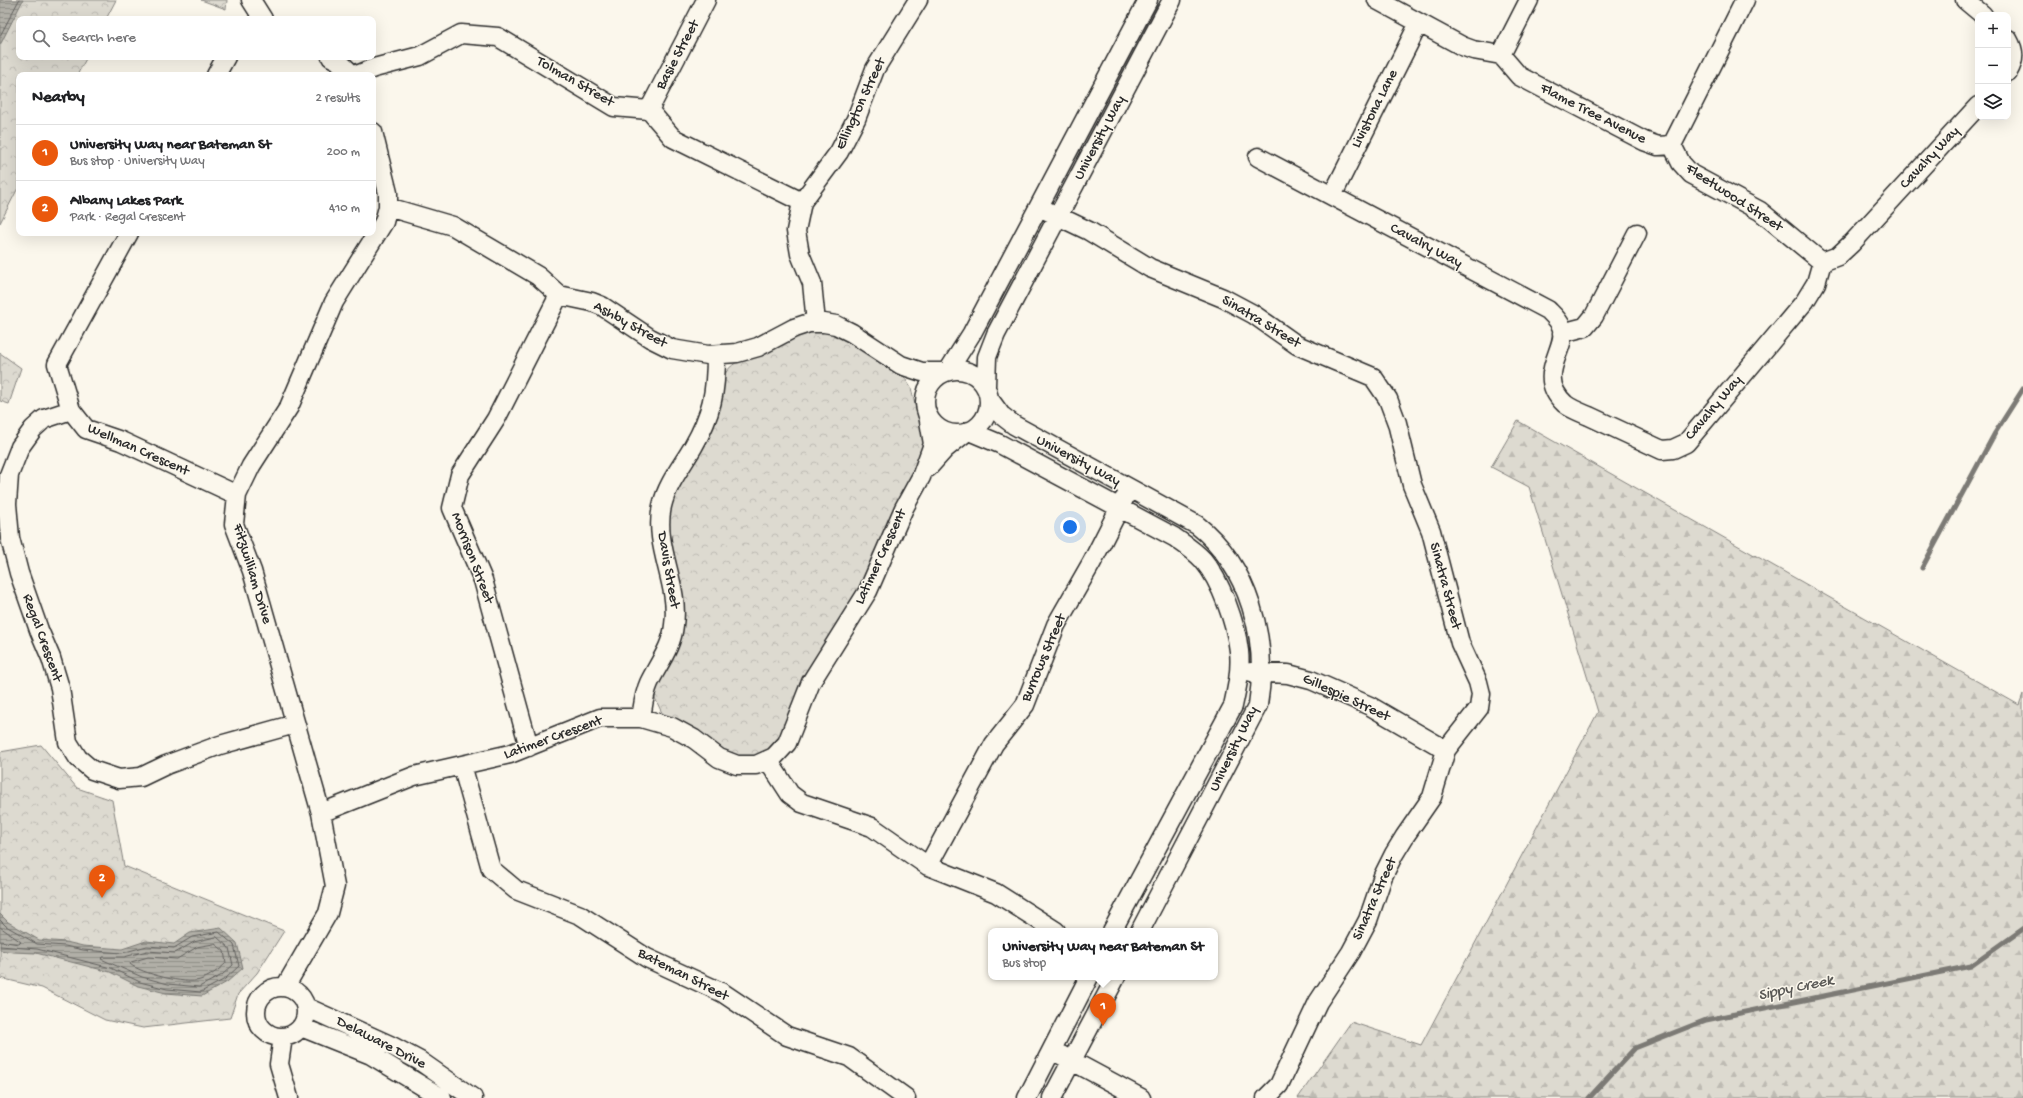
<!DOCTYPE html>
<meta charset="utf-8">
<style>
:root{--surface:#fff;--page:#f6f6f6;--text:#202124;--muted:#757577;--line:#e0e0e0;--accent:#ea580c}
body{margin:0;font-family:"Gochi Hand",sans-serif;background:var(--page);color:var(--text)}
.controls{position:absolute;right:12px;top:12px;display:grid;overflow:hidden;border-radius:8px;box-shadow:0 4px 16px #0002}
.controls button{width:36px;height:36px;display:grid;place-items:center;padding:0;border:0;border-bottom:1px solid var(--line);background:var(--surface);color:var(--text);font:20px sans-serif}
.you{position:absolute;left:1070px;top:527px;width:14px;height:14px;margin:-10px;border:3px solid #fff;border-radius:50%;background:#1a73e8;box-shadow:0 0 0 6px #1a73e833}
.badge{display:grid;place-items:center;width:26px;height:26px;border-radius:50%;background:var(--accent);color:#fff;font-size:13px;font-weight:700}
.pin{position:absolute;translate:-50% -33px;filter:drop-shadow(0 1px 2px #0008)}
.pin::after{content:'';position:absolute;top:21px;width:14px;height:12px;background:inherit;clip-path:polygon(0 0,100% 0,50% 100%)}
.popup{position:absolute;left:988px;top:928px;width:230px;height:52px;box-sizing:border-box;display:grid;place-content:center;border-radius:8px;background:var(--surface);filter:drop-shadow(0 1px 3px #0005);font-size:13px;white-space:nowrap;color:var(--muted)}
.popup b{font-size:15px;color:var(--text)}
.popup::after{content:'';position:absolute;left:50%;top:100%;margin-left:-8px;border:8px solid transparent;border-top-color:var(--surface)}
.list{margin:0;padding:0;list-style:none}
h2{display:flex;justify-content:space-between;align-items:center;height:52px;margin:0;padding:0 16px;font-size:17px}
h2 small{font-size:13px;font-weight:400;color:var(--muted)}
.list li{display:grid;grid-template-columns:26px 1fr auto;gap:12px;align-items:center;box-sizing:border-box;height:56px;padding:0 16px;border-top:1px solid var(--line)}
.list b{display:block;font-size:15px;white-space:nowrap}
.list p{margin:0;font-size:13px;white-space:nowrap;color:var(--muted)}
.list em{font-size:13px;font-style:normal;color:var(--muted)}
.icon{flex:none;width:22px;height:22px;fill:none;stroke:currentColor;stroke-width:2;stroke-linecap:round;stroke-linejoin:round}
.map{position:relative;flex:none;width:2023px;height:1098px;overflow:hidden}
.search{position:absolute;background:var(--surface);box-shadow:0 4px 16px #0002;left:16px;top:16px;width:360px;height:44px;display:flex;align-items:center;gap:10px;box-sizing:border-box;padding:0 14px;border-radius:8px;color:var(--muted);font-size:15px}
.panel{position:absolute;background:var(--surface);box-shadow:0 4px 16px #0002;left:16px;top:72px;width:360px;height:164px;border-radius:8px}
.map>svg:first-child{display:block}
.forest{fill:url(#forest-firs);stroke:#84827e}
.park{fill:url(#park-crowns);stroke:#84827e}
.water{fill:url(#water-rules);stroke:#7b7a75}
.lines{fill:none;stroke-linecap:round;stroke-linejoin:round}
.shore{stroke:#61605d;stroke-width:1}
.stream{stroke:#7b7a75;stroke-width:5}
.minor-casing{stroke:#2b2b2b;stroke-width:21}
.minor{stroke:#fbf7ec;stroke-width:18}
.labels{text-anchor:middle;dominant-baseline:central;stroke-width:3;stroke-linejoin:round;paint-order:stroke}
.street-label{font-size:15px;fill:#2b2b2b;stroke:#fbf7ec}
.water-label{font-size:16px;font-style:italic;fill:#5a5956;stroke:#fbf7ec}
</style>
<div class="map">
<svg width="2023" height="1098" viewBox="0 0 2023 1098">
<defs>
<pattern id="forest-firs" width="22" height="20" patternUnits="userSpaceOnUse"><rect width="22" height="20" fill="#dddad0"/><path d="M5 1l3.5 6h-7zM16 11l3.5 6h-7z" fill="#bebbb3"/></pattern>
<pattern id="park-crowns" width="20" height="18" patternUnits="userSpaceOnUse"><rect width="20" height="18" fill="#dddad0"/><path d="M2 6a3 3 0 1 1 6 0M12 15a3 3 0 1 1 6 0" fill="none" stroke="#bebbb3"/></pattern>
<pattern id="water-rules" width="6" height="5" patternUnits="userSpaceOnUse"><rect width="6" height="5" fill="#b1afa7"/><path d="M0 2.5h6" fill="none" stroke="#908f88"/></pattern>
</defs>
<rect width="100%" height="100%" fill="#fbf7ec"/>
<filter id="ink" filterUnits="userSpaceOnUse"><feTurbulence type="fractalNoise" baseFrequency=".025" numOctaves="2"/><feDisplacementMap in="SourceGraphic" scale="8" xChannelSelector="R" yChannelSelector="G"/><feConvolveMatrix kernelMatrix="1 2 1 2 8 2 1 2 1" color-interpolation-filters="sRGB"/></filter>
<g filter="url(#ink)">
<path class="forest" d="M 1518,421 L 2019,705 L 2023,694 L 2023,1098 L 1298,1098 L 1351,1022 L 1421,1045 L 1598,712 L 1529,487 L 1491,467 Z"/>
<path class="park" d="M 0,0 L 116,0 L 106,19 L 19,19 L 19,57 L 87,57 L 77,75 L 19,75 L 19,186 L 0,223 Z
M 201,0 L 227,0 L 226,9 Z
M 814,330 L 832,333 L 843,337 L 894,369 L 904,377 L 911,388 L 917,413 L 928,441 L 870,570 L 782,737 L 772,748 L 758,756 L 732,756 L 662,713 L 655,698 L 656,688 L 683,623 L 683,597 L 668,534 L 671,500 L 724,386 C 724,380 723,376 727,371 C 736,356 795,336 814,330 Z
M 0,353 L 21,368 L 9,404 L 0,401 Z
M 41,745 L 77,788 L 112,800 L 124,866 L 284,931 L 257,973 L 238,994 L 230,1018 L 143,1028 L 105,1020 L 42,988 L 0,978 L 0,752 Z"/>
<path class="water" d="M 0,0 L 23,0 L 0,45 Z
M 0,914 L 8,922 L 39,940 L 66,942 L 83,946 L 122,949 L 146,941 L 174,944 L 190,933 L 221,928 L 237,943 L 243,968 L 227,982 L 202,996 L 166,993 L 138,986 L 110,972 L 36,953 L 13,952 L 0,950 Z"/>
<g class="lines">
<path class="shore" d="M 0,36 L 19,0
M 0,920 L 6,926 L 37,944 L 65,946 L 83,950 L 122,953 L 147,946 L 174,948 L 192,937 L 219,932 L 234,945 L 239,966 L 225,979 L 201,992 L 167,989 L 140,982 L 111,968 L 37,949 L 0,946
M 0,927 L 21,942 L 19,944 L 0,941
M 217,937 L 229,948 L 233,965 L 222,975 L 199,987 L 168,984 L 142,977 L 101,959 L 103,957 L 124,957 L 147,951 L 175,953 L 194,942 Z
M 215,944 L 224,951 L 226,963 C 219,970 209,977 200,980 C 186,985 140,973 130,964 L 131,962 L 148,957 L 177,959 L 197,947 Z"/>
<path class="stream" d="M 1922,568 L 1995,433 L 2023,389
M 1589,1098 L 1635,1048 L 1706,1020 L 1971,966 L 2023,929"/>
<g class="minor-casing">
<path id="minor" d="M 251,0 L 263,19
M 1377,0 L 1462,46 L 1473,50 L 1501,55 L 1519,76 L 1644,141 L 1658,146 L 1672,145
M 1965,0 L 1983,15
M 2008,39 C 2015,51 2015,60 2008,72
M 1501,55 L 1529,0
M 331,57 L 337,60 L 353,75
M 216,75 L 226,57
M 357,75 L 374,68 L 420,56 L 461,34 L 498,37 L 614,107 L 649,110 L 673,138 L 802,202
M 649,110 L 706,0
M 1672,145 L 1681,163 L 1691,174 L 1760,211 L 1822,262
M 1672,145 L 1745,0
M 1258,157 L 1548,310 C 1553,315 1558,319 1561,326 C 1570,348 1533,374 1565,404 C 1571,409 1582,413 1589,416 C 1613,427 1638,439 1662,450 L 1673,449 L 1686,443 L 1805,301 L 1816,283 L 1822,262 L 1838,256 L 1852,243 L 1978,106
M 1332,196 L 1419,23
M 388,207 L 453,226 L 538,276 L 559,295 L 592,302 L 602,306 L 650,338 L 672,349 L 708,355 L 737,353 L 758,347 L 794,328 L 809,323 L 824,323 L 836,325 L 852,333 L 901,365 L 922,372 L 946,372
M 1039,207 L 1089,231 L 1150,268 L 1223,298 L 1253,314 L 1297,345 L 1373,377 L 1388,399 L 1397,423 L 1412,485 L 1431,531 L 1460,643 L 1478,682 L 1481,694 L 1479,708 L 1446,750 L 1432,797 L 1405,836 L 1394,854 L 1383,876 L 1368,920 L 1351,952 L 1318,1002 L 1279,1085 L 1266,1098
M 129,233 L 57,364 L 71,410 L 86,429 L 121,441 L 237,495
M 816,323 L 812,283 L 800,254 L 796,231 L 802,202 L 839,152 L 856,119 L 875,69 L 918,0
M 1562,333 L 1585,327 L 1594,316 L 1637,233
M925 402a32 32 0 1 1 64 0a32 32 0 1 1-64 0Z
M 948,371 L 972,333 L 1148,0
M 986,386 L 987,357 L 996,334 L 1172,0
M 990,400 L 1001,415 L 1014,425 L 1197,525 C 1249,566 1269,640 1258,705 L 1140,931
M 71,410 L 44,419 L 33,429 L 20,447 L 9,475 L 7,504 L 10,538 L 19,573 L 39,630 L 51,658 L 60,688 L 68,742 L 78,758 L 92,770 L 119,779 L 141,777 L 166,765 L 220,745 L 295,724
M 969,431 L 1000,444 L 1174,537 C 1184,544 1195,551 1203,560 C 1221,581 1236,624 1239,651 C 1241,670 1237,688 1233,706 L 1112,931
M 928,468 L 945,449 L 965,433
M 1251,672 L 1288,674 L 1311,680 L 1370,706 L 1446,750
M 641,718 C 643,706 644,694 649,683 C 658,664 672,647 674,625 C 680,584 653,547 662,506 C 667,484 682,466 693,447 C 712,414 716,392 716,355
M 529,747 L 483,580 L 452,508 L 460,475 L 496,419 L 559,295
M 768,760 L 790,794 L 802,803 L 872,827 L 928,866 L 996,893 L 1056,931
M 462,765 L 491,869 L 516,890 L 580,915 L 647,958 L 723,993 L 787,1036 L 849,1057 L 906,1098
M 321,813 L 414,776 L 510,754 L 600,718 L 641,718 L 672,727 L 694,739 L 719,758 L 737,765 L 756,765 L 774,757 L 787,743 L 811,682 L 868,591 L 904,508 L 921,477 L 933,444 L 928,415
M 928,866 L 994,744 L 1025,705 L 1056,625 L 1092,562 L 1124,499
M 285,987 L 328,913 L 335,886 L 321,813 L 252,571 L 234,524 L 237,495 L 251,466 L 289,407 L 334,302 L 384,222 L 388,207 L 388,193 L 373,132
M256 1012a25 25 0 1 1 50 0a25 25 0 1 1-50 0Z
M 306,1007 L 392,1046 L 420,1061 L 473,1098
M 301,1027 L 371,1055 L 442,1098
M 283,1037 L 279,1064 L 289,1098
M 1061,1055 L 1141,1098
M 1027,1098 L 1089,977
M 1052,1098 L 1116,977"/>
</g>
<use href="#minor" class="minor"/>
</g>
</g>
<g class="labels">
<g class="street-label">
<text transform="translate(678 55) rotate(-62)">Basie Street</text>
<text transform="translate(575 82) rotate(30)">Tolman Street</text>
<text transform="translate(861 104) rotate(-65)">Ellington Street</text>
<text transform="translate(1375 109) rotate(-63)">Livistona Lane</text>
<text transform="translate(1593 114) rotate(27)">Flame Tree Avenue</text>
<text transform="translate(1100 138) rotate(-62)">University Way</text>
<text transform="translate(1930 158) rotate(-47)">Cavalry Way</text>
<text transform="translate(1734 198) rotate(33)">Fleetwood Street</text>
<text transform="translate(1426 246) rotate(28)">Cavalry Way</text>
<text transform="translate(1261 322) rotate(31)">Sinatra Street</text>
<text transform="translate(630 325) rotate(29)">Ashby Street</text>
<text transform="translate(1714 408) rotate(-50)">Cavalry Way</text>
<text transform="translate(138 450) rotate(24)">Wellman Crescent</text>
<text transform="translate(1078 461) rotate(28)">University Way</text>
<text transform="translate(881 557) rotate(-65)">Latimer Crescent</text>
<text transform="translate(472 558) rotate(69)">Morrison Street</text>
<text transform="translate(668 570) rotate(80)">Davis Street</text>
<text transform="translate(252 574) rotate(73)">Fitzwilliam Drive</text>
<text transform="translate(1445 586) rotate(75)">Sinatra Street</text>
<text transform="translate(42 638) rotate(70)">Regal Crescent</text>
<text transform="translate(1044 658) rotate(-67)">Burrows Street</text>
<text transform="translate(1346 698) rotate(25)">Gillespie Street</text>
<text transform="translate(553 738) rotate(-20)">Latimer Crescent</text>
<text transform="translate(1234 749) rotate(-64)">University Way</text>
<text transform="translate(1375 899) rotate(-66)">Sinatra Street</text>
<text transform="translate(683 975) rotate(27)">Bateman Street</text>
<text transform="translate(381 1043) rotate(27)">Delaware Drive</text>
</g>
<g class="water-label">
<text transform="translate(1796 989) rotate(-12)">Sippy Creek</text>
</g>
</g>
</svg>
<div class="controls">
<button>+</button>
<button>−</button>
<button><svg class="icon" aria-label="layers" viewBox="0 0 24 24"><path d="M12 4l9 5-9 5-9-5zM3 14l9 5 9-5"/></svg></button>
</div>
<div class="you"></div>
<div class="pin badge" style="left:1103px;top:1026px">1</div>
<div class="popup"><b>University Way near Bateman St</b>Bus stop</div>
<div class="pin badge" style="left:102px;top:898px">2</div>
<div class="search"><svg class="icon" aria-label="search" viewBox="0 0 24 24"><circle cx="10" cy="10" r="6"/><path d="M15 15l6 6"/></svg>Search here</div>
<section class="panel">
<h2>Nearby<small>2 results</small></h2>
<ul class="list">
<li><span class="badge">1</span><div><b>University Way near Bateman St</b><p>Bus stop · University Way</p></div><em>200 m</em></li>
<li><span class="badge">2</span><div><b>Albany Lakes Park</b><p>Park · Regal Crescent</p></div><em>410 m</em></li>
</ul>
</section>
</div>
